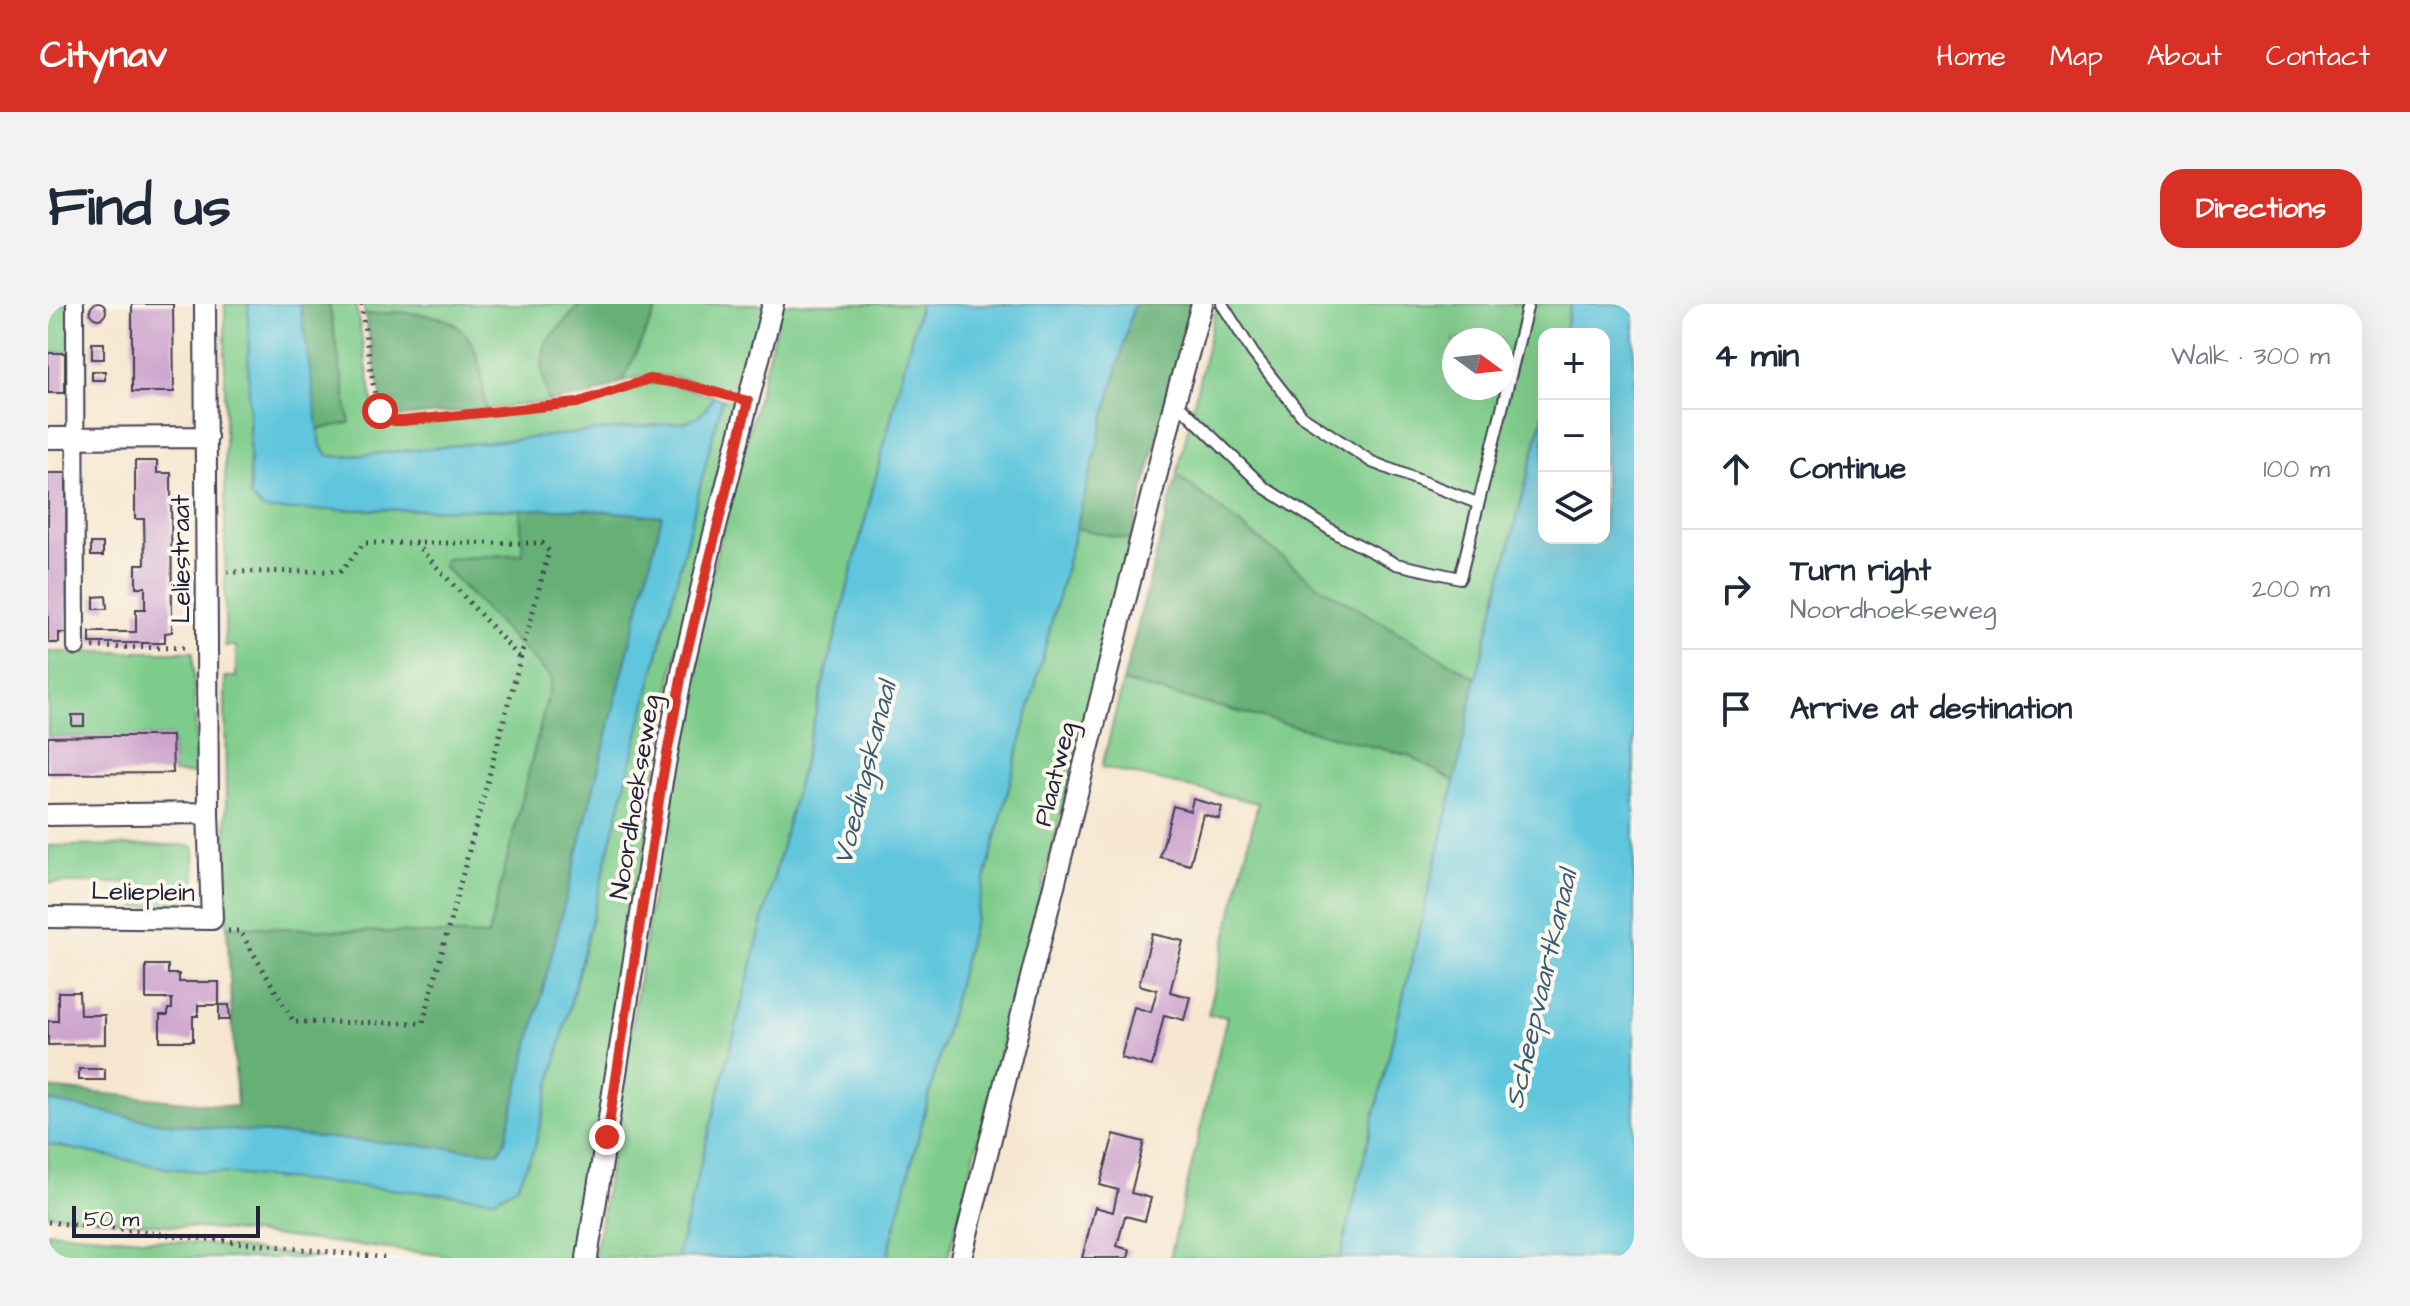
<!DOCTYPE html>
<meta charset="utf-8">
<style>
:root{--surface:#fff;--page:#f2f2f3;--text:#1f2937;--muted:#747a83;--line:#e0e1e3;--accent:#d93025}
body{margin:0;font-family:"Architects Daughter",sans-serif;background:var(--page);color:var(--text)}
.controls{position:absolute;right:24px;top:24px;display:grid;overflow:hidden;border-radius:16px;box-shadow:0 8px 32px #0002}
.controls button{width:72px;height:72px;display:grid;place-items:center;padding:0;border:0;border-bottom:2px solid var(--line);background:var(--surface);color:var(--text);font:40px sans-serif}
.compass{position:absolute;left:1394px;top:24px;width:72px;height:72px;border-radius:50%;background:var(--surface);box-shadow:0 8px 32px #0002;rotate:105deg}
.scale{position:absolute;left:24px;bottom:20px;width:188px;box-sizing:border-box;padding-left:8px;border:4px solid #22223b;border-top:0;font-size:22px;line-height:28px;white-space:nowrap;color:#22223b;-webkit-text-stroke:6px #fbf7ec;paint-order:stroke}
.stop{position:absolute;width:24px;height:24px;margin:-18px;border:6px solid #d93025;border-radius:50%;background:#fff}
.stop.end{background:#d93025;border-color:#fff;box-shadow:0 2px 8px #0008}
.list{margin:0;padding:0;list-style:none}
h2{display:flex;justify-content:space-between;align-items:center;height:104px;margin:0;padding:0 32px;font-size:34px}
h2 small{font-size:26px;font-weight:400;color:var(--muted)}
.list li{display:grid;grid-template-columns:52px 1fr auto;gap:24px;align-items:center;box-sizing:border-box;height:120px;padding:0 32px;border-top:2px solid var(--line)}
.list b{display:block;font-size:30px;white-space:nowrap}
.list p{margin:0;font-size:26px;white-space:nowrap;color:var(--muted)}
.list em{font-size:26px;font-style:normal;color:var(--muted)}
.icon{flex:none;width:44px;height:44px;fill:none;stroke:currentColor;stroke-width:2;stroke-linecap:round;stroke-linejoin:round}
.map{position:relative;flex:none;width:1586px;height:954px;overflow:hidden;border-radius:24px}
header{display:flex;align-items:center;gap:48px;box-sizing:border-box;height:112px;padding:0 40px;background:var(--accent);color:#fff}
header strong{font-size:38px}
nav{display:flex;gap:44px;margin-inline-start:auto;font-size:28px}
.intro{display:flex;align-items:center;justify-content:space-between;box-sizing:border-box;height:192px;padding:0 48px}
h1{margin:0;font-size:56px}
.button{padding:20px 36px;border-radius:24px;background:var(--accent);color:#fff;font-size:28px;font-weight:700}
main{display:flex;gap:48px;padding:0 48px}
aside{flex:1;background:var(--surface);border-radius:24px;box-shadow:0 8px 32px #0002}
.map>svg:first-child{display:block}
.green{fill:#7ecc8b;stroke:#507763;stroke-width:2;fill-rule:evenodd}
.forest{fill:#66b077;stroke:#446959;stroke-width:2}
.water{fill:#60c6dd;stroke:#41748c;stroke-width:2}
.building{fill:#cea4ce}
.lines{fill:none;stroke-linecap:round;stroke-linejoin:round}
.service-casing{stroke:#423f51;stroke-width:14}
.pedestrian-casing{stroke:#423f51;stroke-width:20}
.minor-casing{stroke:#423f51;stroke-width:24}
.path{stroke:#423f51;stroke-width:5;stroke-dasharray:2 6;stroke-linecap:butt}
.service{stroke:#fff;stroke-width:10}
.pedestrian{stroke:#fff;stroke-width:16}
.minor{stroke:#fff;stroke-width:20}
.route{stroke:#d93025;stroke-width:10}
.labels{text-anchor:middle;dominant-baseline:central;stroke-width:8;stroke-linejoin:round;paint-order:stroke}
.street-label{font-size:26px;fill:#22223b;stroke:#fbf7ec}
.water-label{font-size:28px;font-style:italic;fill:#385b74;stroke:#fbf7ec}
</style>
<header>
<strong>Citynav</strong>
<nav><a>Home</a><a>Map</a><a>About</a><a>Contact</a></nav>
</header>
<div class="intro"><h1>Find us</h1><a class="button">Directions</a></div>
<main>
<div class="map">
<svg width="1586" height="954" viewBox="0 0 1586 954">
<rect width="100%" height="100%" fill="#fbf7ec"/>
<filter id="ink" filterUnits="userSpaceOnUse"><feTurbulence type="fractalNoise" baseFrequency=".0125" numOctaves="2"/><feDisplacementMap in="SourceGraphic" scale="16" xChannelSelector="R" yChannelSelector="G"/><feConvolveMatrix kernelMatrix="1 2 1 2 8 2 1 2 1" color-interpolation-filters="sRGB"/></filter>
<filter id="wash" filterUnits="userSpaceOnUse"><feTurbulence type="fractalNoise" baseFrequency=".006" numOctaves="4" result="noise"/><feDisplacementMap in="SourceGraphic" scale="32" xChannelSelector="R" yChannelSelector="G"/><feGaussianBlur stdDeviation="1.8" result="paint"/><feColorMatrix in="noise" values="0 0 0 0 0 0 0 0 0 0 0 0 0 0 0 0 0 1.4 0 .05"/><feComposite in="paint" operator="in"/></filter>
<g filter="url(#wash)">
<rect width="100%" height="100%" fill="#f6e6cf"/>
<path class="green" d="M 0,0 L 23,0 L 23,48 L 0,48 Z
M 177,0 L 200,0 L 202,193 L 216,206 L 472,205 L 475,250 L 399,255 L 395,262 L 504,375 L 440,632 L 179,622 L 177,373 L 188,373 L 188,342 L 177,342 Z
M 281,0 L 308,0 L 325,100 C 330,112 334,117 347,121 L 529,103 C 552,98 573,84 596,80 C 618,76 644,87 665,92 C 659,106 653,112 638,118 L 295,153 L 281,152 L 273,142 L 270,125 L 301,119 Z
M 315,0 L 533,0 L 497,39 L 494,63 L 500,98 L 438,105 L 429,50 L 407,20 L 351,8 L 317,11 Z
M 611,0 L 719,0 L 695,86 L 686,88 C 649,79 611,63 574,78 Z
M 734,0 L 872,0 L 629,954 L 547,954 L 615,524 L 654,306 Z
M 1169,0 L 1523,0 L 1516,30 L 1496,30 L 1496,108 L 1428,374 L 1268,280 L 1129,171 ZM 1406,36 L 1454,36 L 1454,84 L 1406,84 Z
M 674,95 L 683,97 L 691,103 L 639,303 L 625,366 L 537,931 L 528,950 L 523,954 L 418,954 L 204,929 L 0,910 L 0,840 L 119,864 L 486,845 Z
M 1028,224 L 1083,236 L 900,954 L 839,954 Z
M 0,348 L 145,348 L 149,470 L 125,469 L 124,432 L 0,433 Z
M 1075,378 L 1362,452 L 1407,478 L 1292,954 L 1122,954 L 1179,712 L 1160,711 L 1210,499 L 1054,463 Z
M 135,541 L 146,543 L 147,583 L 138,586 L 138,601 L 87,603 L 86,579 L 0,579 L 0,542 Z
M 0,928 L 148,939 L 275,954 L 0,954 Z"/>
<path class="forest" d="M 252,0 L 281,0 L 302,119 L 270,125 Z
M 533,0 L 571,3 L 575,0 L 611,0 L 574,78 L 544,91 L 500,98 L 494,63 L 497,39 Z
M 1086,0 L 1144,0 L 1083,236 L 1028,224 Z
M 351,8 C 368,10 392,10 406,20 C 433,37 434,77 438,105 L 352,113 L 336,106 L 317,11 Z
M 1129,171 L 1268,280 L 1428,374 L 1407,478 L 1362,452 L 1075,378 Z
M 472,205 L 531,205 L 614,212 L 457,837 L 450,848 L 182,826 L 102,817 L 0,797 L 0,784 L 189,803 L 179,622 L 440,632 L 504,375 L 395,262 L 398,255 L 475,250 Z"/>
<path class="water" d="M 200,0 L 252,0 L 273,142 L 281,152 L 295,153 L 638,118 C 652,113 659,106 665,92 L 674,95 L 486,845 L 469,882 L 447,895 L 119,864 L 0,840 L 0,797 L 102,817 L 182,826 L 451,848 L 457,837 L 614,212 L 531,205 L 216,206 L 202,193 Z
M 872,0 L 1086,0 L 839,954 L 629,954 Z
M 1523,0 L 1586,0 L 1586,918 L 1577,954 L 1292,954 L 1407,478 L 1428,374 L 1496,108 L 1496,234 L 1556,234 L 1556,30 L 1516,30 Z"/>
<g id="blocks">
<path class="building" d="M42 7a8 8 0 1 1 16 0a8 8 0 1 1-16 0Z
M 84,0 L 125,0 L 126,88 L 84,88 Z
M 44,39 L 56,39 L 56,55 L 44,55 Z
M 0,49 L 17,49 L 17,89 L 0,89 Z
M 44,67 L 57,67 L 57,76 L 44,76 Z
M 87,157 L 109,157 L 109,169 L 123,169 L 124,328 L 117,329 L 117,339 L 42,339 L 42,328 L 88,328 L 88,305 L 97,305 L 97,283 L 88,283 L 88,260 L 97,260 L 96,215 L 87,215 Z
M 0,169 L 18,169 L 19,329 L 11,329 L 11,339 L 0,339 Z
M 43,239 L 55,239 L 55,252 L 43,252 Z
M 58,292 L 59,305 L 46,305 L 46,293 Z
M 24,411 L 36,411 L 36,422 L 24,422 Z
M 62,432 L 124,432 L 125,469 L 0,470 L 0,433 Z
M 1145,495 L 1174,503 L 1171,515 L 1155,510 L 1142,561 L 1112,553 L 1125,502 L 1142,507 Z
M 1104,630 L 1135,637 L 1122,688 L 1142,693 L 1136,716 L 1116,711 L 1104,762 L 1073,754 L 1086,703 L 1103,708 L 1109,686 L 1091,681 Z
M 98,661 L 120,661 L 120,670 L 131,670 L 131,678 L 171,678 L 171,701 L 150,701 L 150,712 L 145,712 L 145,737 L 112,737 L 112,711 L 120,711 L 120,705 L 124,705 L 124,695 L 98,695 Z
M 10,688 L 31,688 L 32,711 L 57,711 L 57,740 L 0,741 L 0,717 L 10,717 Z
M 171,701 L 181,701 L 182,716 L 171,716 Z
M 31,765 L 57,765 L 57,776 L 31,776 Z
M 1066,830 L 1096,838 L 1083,889 L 1103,894 L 1097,917 L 1077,912 L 1069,942 L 1082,946 L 1080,954 L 1034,954 L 1047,903 L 1065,908 L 1070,886 L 1052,881 Z"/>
</g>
</g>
<g filter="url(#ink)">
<use href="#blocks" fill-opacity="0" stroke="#423f51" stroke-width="2"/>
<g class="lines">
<g class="service-casing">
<path id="service" d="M 1174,0 L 1205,49 L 1254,112 L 1324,158 L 1429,199
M 1127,97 L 1217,184 L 1291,231 L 1348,260 L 1412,274 L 1480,0"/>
</g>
<g class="pedestrian-casing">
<path id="pedestrian" d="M 27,0 L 28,343"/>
</g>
<g class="minor-casing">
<path id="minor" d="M 157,0 L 160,509
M 0,134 L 159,133
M 0,511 L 160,509 L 164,615 L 0,613
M 539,954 L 614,477 L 635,364 L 665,234 L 725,0
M 913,954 L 1127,97 L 1154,0"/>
</g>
<path class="path" d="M 313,0 L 328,99 L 332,107 L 346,117 L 529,99 L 601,75 L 636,80 L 679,92
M 367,239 L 472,354
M 45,343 L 139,344
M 180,627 L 192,627 L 246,718 L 375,719 L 501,247 L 494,239 L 316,239 L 293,267 L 180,268
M 0,918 L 339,954"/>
<use href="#service" class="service"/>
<use href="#pedestrian" class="pedestrian"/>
<use href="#minor" class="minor"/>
</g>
</g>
<g class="lines" filter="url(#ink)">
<path class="route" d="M 332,107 L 346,117 L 355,117 L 529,99 L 601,75 L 636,80 L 700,97 L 635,364 L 614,477 L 559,833"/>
</g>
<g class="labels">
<g class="street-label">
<text transform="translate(133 255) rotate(-90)">Leliestraat</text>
<text transform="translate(1007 470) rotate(-76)">Plaatweg</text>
<text transform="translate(587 493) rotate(-81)">Noordhoekseweg</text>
<text transform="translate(95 588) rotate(1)">Lelieplein</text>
</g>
<g class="water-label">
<text transform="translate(817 469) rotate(-76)">Voedingskanaal</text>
<text transform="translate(1493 685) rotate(-77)">Scheepvaartkanaal</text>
</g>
</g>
</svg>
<div class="controls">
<button>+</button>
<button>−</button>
<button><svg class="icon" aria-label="layers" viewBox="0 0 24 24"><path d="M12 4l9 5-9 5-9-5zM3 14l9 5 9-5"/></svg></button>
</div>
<svg class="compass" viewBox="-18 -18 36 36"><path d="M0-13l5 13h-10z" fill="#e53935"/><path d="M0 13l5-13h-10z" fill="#747a83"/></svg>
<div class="scale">50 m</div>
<div class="stop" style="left:332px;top:107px"></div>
<div class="stop end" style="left:559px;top:833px"></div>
</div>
<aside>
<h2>4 min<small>Walk · 300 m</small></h2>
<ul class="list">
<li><svg class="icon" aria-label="ahead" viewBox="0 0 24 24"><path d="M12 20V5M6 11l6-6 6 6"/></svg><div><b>Continue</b></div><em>100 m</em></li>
<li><svg class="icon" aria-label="right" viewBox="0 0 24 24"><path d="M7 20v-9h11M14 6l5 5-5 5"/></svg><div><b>Turn right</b><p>Noordhoekseweg</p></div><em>200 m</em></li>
<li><svg class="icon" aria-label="arrive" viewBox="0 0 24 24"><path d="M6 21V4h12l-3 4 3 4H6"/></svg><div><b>Arrive at destination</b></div></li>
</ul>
</aside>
</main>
